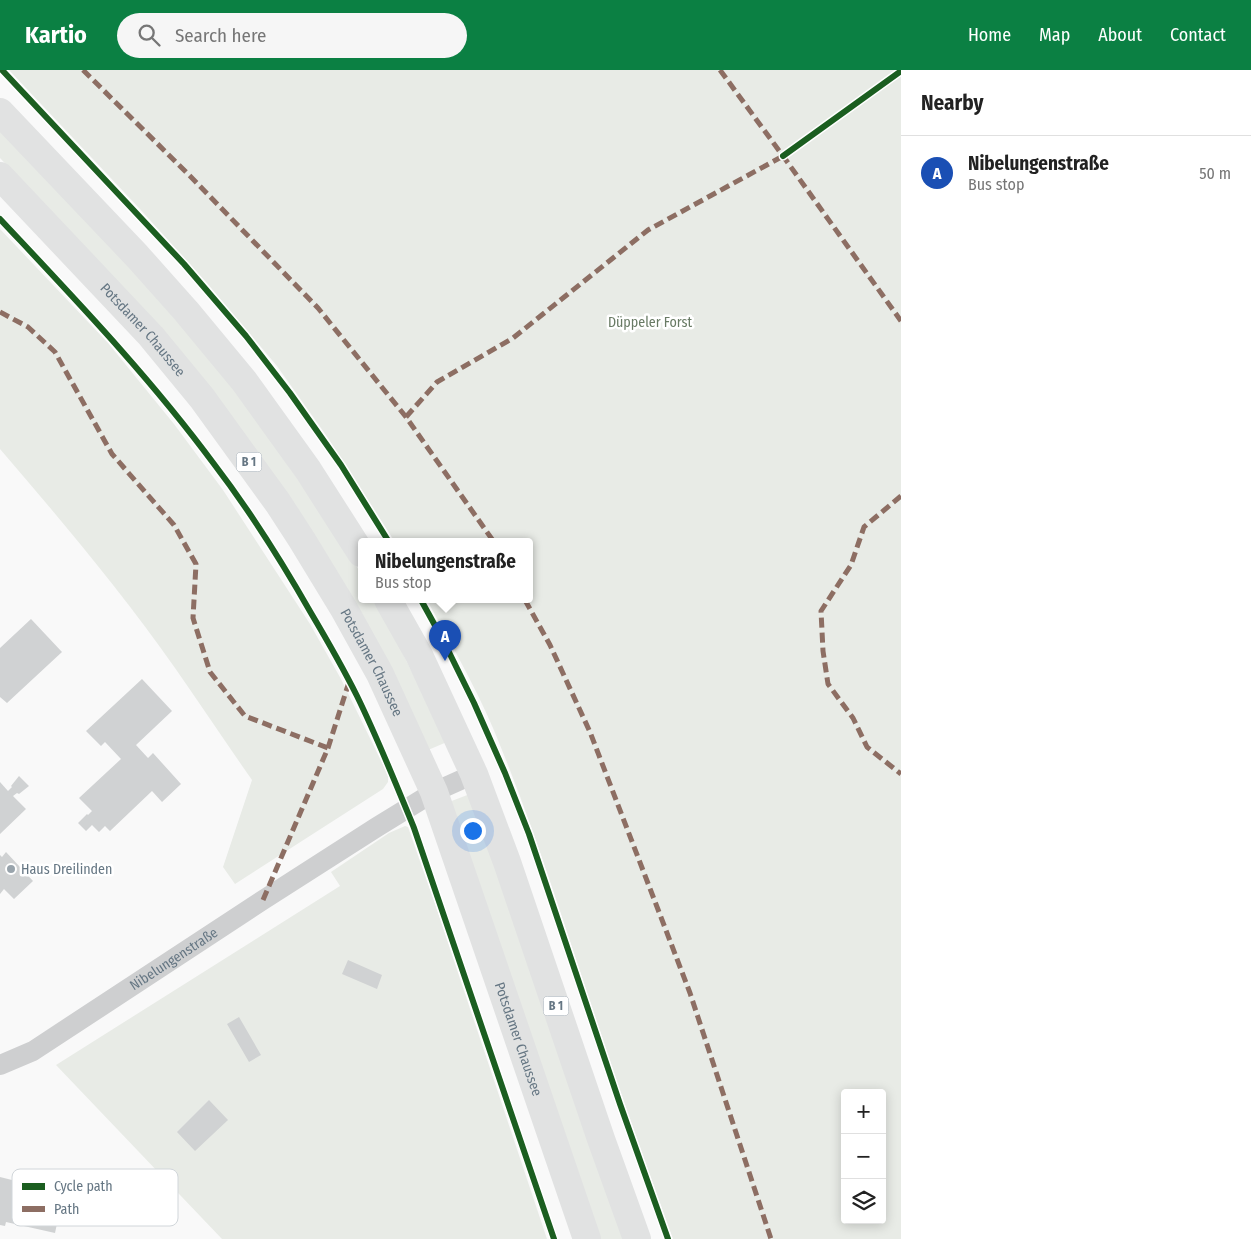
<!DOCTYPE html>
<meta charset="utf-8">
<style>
:root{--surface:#fff;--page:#f6f6f6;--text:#222;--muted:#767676;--line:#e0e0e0;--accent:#0b8043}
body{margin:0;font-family:"Fira Sans Condensed",sans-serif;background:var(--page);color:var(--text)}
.controls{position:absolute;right:15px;bottom:15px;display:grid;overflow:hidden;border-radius:5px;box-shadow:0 2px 12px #0003}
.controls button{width:45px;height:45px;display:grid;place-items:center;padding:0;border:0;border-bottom:1px solid var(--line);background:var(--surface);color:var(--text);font:25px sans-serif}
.you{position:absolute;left:472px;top:760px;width:18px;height:18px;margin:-12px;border:4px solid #fff;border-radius:50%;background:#1a73e8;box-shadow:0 0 0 8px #1a73e833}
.badge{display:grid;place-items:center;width:32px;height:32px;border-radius:50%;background:var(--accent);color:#fff;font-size:16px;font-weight:700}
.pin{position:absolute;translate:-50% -41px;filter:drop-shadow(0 1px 2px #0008)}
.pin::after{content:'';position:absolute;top:26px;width:18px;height:15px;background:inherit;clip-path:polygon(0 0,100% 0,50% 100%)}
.popup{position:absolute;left:358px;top:468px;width:175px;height:65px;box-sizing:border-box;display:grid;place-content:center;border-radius:5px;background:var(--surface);filter:drop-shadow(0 1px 4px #0005);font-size:16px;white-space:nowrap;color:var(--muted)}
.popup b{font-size:19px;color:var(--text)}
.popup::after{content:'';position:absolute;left:50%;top:100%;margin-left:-10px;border:10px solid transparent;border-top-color:var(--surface)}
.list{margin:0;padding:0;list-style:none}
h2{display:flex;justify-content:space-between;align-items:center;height:65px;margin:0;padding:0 20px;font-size:21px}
h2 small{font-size:16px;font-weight:400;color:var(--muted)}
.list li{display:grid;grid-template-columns:32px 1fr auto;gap:15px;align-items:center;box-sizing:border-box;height:75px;padding:0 20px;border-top:1px solid var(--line)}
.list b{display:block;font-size:19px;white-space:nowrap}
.list p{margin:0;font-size:16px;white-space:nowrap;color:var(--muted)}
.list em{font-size:16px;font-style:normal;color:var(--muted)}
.icon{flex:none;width:28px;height:28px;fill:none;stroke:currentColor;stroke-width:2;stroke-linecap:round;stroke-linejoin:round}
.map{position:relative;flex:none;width:901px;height:1169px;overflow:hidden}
header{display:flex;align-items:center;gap:30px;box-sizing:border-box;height:70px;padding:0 25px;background:var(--accent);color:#fff}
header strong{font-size:24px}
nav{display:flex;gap:28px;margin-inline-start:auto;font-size:18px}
.search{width:350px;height:45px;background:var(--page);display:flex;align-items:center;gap:12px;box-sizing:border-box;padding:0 18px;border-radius:28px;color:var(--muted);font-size:19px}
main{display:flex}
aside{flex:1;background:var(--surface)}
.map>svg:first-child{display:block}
.green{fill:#e8ebe6;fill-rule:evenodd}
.building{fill:#d0d2d3}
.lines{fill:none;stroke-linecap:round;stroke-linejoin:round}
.minor{stroke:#cecfd0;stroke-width:20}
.primary{stroke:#e1e2e2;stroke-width:28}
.quiet{stroke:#8d6e63;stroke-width:5;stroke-dasharray:10 5;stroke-linecap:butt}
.cycleway-casing{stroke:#fff;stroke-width:9}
.cycleway{stroke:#1b5e20;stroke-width:6}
.poi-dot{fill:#99a4ac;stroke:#fff;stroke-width:2}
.labels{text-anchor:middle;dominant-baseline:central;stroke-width:5;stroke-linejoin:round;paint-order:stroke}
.shield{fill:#fff;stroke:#939fa8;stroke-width:1}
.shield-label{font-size:12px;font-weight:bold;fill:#657683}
.park-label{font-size:14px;fill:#687a64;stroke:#fff}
.street-label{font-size:14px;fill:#657683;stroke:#fff}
.poi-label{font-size:14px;fill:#657683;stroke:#fff;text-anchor:start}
.key{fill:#fff;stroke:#d1d6da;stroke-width:1}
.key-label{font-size:14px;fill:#657683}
</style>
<header>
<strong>Kartio</strong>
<div class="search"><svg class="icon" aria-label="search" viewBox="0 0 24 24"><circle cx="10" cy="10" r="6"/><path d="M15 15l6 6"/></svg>Search here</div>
<nav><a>Home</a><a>Map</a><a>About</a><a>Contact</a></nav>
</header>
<main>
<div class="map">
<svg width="901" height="1169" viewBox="0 0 901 1169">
<rect width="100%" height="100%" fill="#f9f9f9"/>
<path class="green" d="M 9,0 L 901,0 L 901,1169 L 673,1169 C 648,1099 622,1029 599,958 C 565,858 534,756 493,658 C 474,614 450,572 427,530 L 529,530 L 529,472 L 395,472 L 328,368 L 277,296 L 206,212 L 140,139 ZM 845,1023 L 882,1023 L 882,1150 L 845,1150 Z
M 0,57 L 113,177 L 233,316 L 349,483 L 361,504 L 361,530 L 376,530 L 447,672 L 428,680 L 126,221 L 0,88 Z
M 0,159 L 108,273 L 174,354 L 223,420 L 310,554 L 341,609 L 388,705 L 388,712 L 383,719 L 235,814 L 223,797 L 252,710 C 226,673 201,635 175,598 C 121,521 61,450 0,379 Z
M 470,724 L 627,1169 L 597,1169 L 449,732 Z
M 405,756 L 408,757 L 434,831 L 547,1169 L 222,1169 L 56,995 L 340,816 L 331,802 L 389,763 Z"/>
<path class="building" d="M 31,549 L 62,582 L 7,633 L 0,627 L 0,578 Z
M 142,609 L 172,641 L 136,675 L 148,688 L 153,683 L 181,714 L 162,732 L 152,721 L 110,761 L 105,756 L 99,762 L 92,755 L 86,761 L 78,753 L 87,744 L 88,745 L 92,741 L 79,728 L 121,689 L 105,672 L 101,676 L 86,661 Z
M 19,706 L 29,716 L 19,724 L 17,723 L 13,726 L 26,739 L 0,764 L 0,712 L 8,721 L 12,717 L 11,716 Z
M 6,782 L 33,811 L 14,829 L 4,819 L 0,824 L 0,785 L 2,787 Z
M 348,890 L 382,905 L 377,919 L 342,904 Z
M 239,947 L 261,985 L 249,992 L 227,954 Z
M 209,1030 L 228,1050 L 195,1081 L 177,1062 Z
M 0,1107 L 16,1111 L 15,1115 L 63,1126 L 55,1163 L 6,1152 L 5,1156 L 0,1155 Z"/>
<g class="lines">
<path class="minor" id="s1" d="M 0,995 L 33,981 L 263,830 L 377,757 L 434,722 L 474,704"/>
<g class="primary">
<path d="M 0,42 L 137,186 L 186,241 L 244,311 L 308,400 L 361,483"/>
<path id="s2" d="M 0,106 L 151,266 L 202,328 L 278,433 L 302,470 L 344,539 L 380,604 L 434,722 L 587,1169"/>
<path d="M 388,530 L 419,585 L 474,704 L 507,792 L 601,1069 L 637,1169"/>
</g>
<path class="quiet" d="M 83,0 L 191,107 L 318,238 L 406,347 L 494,472
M 720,0 L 783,86 L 901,251
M 0,242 L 28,257 L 55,282 L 112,384 L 174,455 L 196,494 L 193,548 L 210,602 L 245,646 L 328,678
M 406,347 L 437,312 L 513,268 L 648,160 L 785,85
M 901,426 L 864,457 L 851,495 L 821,541 L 823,581 L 828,614 L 853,648 L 867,677 L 901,704
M 525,530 L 550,575 L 590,662 L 690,923 L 771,1169
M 263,830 L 328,678 L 349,612"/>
<g class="cycleway-casing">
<path id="cycleway" d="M 2,0 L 184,194 L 246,266 L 290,323 L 341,395 L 389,472
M 783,86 L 901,1
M 0,149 C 74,228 149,306 214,394 C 250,441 282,492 311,543 C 327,570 343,598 357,626 C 378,669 396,714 414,758 L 554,1169
M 421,530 L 443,570 L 474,633 L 505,703 L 529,764 L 620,1034 L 668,1169"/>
</g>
<use href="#cycleway" class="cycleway"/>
</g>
<circle class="poi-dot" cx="11" cy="799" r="5"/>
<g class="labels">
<g class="shield">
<rect x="236.5" y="382.5" width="25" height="19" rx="4"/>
<rect x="543.5" y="926.5" width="25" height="19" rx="4"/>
</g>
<g class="shield-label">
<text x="249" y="392">B 1</text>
<text x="556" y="936">B 1</text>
</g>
<g class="park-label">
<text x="650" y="252">Düppeler Forst</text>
</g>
<g class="street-label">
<text stroke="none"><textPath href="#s2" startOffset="210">Potsdamer Chaussee</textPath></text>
<text stroke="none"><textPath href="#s2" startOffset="615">Potsdamer Chaussee</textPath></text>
<text stroke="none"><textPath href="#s1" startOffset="204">Nibelungenstraße</textPath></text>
<text stroke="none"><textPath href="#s2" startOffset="1020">Potsdamer Chaussee</textPath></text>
</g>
<g class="poi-label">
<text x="21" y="799">Haus Dreilinden</text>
</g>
</g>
<rect x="12" y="1099" width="166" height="57" rx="8" class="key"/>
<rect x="22" y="1113" width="23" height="7" fill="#1b5e20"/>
<rect x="22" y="1136" width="23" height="6" fill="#8d6e63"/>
<g class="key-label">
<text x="54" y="1121">Cycle path</text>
<text x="54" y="1144">Path</text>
</g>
</svg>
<div class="controls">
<button>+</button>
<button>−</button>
<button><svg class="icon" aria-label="layers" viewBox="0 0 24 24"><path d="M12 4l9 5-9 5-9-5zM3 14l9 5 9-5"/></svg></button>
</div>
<div class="you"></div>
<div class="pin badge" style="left:445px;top:591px;background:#1a4fb4">A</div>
<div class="popup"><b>Nibelungenstraße</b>Bus stop</div>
</div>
<aside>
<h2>Nearby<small></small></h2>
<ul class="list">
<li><span class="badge" style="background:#1a4fb4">A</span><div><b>Nibelungenstraße</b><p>Bus stop</p></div><em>50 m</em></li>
</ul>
</aside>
</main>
